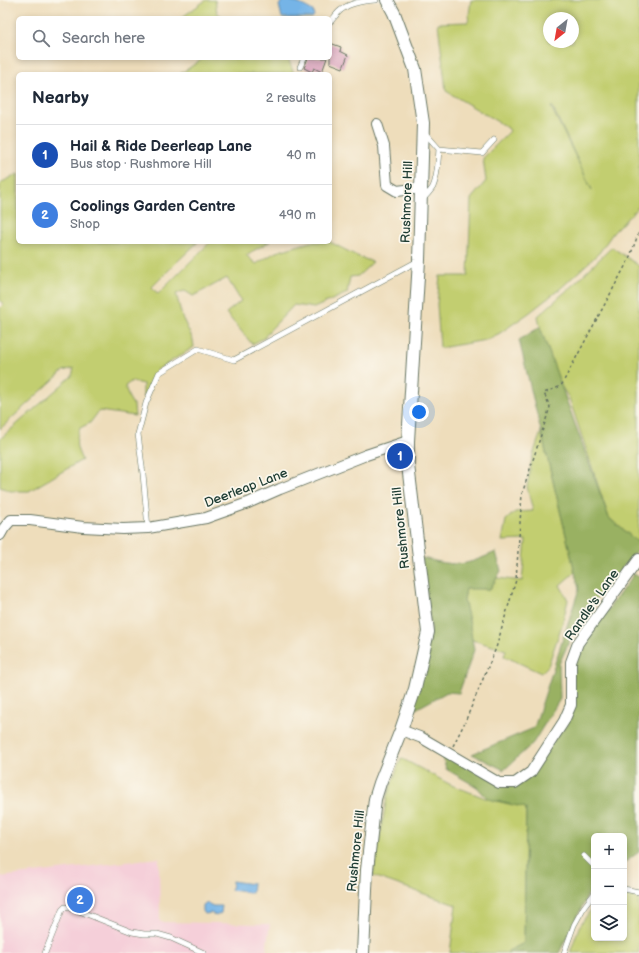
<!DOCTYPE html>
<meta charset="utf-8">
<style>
:root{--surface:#fff;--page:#f2f2f3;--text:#1f2937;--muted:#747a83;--line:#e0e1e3;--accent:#0b8043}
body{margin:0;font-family:"Balsamiq Sans",sans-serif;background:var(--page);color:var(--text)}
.controls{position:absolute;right:12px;bottom:12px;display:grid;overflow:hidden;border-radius:6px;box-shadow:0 2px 6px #0003}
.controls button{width:36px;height:36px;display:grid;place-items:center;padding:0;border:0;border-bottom:1px solid var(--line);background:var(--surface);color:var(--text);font:20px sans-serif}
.compass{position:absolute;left:543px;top:12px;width:36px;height:36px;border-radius:50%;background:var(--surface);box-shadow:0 2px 6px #0003;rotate:211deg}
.you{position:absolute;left:419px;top:412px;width:14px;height:14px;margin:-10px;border:3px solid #fff;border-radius:50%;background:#1a73e8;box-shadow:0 0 0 6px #1a73e833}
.badge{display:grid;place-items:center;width:26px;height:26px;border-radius:50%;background:var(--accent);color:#fff;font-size:13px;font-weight:700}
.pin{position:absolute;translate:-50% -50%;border:2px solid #fff;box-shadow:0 1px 4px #0006}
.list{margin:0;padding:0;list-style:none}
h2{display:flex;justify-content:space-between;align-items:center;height:52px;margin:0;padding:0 16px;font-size:17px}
h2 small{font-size:13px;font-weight:400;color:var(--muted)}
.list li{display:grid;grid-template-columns:26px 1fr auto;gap:12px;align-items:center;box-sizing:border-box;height:60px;padding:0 16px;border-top:1px solid var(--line)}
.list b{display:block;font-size:15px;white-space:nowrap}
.list p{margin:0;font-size:13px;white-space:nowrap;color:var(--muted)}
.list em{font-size:13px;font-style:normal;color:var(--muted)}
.icon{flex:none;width:22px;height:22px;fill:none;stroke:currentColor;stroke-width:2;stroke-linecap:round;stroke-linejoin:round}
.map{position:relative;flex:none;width:639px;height:953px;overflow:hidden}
.search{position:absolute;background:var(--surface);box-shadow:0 2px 6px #0003;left:16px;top:16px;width:316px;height:44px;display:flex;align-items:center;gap:10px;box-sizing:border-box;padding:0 14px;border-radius:6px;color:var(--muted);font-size:15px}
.panel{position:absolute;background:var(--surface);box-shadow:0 2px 6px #0003;left:16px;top:72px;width:316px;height:172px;border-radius:6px}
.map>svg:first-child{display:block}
.built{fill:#f5cfd9}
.green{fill:#c2ce70;stroke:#708652;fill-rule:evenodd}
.forest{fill:#99b162;stroke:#5c774b}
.water{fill:#74b4e7;stroke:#4a788e}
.building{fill:#d390b2}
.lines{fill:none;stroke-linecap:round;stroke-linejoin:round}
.service-casing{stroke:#677563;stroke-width:6}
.minor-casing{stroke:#677563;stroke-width:12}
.tertiary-casing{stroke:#677563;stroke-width:14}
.path{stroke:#677563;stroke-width:1.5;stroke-dasharray:3 3;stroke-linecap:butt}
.service{stroke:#fff;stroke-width:5}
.minor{stroke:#fff;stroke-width:10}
.tertiary{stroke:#fff;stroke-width:12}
.labels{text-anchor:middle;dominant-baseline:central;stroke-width:3.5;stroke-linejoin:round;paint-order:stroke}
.street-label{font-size:13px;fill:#1f3d34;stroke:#fbf7ec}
</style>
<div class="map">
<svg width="639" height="953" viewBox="0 0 639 953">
<rect width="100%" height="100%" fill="#fbf7ec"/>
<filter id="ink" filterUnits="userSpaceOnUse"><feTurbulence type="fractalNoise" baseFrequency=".025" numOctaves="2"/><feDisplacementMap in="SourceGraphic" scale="8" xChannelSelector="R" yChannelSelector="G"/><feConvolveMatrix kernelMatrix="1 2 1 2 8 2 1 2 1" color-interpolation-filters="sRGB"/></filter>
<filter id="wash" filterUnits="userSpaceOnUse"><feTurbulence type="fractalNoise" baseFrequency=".012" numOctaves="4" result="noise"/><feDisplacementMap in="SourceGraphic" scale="16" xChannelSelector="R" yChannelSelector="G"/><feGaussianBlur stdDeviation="0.9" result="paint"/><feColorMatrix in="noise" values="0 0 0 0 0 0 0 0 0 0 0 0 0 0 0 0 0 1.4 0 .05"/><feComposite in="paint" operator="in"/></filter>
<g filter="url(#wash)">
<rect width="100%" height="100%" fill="#edb"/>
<path class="built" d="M 159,858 L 160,922 L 270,924 L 266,953 L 0,953 L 0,877 Z"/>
<path class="green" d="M 206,0 L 215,0 L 217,13 L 225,18 L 181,18 Z
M 471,0 L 639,0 L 639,206 L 613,233 L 599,253 L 561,288 L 529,313 L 500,333 L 486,340 L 440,348 L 437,304 L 440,276 L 468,276 L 471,199 L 486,181 L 483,158 L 510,131 L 508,128 L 446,91 L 438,23 L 468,22 ZM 549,18 L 573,18 L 573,42 L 549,42 ZM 552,106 L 592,190 L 551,107 Z
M 204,58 L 288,58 L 294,74 L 180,74 Z
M 18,174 L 18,242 L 198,242 L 179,260 L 152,287 L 158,294 L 210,242 L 270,242 L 267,243 L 246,255 L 256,264 L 276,252 L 310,242 L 330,242 L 359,257 L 373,262 L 358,276 L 350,277 L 347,293 L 314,308 L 294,305 L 269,331 L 264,338 L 252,344 L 226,313 L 241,301 L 227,278 L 193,296 L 185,291 L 176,293 L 182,317 L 193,340 L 194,347 L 157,370 L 143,398 L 143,384 L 132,381 L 125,386 L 129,398 L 134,406 L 135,416 L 99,411 L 90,423 L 80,428 C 75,442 75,446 82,460 L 29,491 L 11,491 L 0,487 L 0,439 L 72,376 L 74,368 L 63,371 L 0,429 L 0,308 L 4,304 L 0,301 L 0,183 Z
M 612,247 L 639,266 L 639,543 L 609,518 L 569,398 L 561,386 L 540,327 L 538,316 L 574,284 Z
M 541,432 L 575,572 L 560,585 L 568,600 L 562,625 L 548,666 L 541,673 L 504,656 L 506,650 L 472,640 L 469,621 L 464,600 L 466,588 L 490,589 L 497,578 L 522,581 L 526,540 L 502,541 L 506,520 L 515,512 L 533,511 L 527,487 L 532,458 Z
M 401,758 L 451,785 L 488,799 L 526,807 L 524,944 L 509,951 L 508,953 L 450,953 L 456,905 L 373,876 L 387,796 Z
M 624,894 L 639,899 L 639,953 L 570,953 L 579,927 L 594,905 L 594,938 L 624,938 Z"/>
<path class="forest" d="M 540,327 L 609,518 L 639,543 L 639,548 L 597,598 L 573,633 L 559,664 L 560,699 L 533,743 L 504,770 L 472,754 L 534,728 L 579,589 L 519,340 Z
M 496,552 L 501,571 L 490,589 L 466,589 L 464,600 L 469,621 L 474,650 L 459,693 L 447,692 L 416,709 L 414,702 L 431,630 L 422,558 C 436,561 451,566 466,563 C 476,561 486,556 496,552 Z
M 634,574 L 639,577 L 639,852 L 624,863 L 624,836 L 594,836 L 594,886 L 592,887 L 559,953 L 508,953 L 508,951 L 524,943 L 526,808 L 488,799 L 477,787 L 446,769 L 443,756 L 515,787 L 567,724 L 575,662 L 584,642 Z"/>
<path class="water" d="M 287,0 C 293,0 308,8 313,11 L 314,16 L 312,18 L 282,18 L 279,5 L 283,1 Z
M 232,881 L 253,884 L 252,893 L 231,890 Z
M 207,903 L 213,906 L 222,906 L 221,913 L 216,916 L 211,913 L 205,914 L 203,911 L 203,906 Z"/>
<g id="blocks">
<path class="building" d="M 330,43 L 341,47 L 340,51 L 348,55 L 343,68 L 330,63 Z
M 308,58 L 327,58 L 322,72 L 314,68 L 312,72 L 304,68 Z"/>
</g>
</g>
<g filter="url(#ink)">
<use href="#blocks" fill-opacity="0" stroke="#677563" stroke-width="1"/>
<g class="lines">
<g class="service-casing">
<path id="service" d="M 330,22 C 334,18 337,13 341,10 C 351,2 365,1 376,0
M 300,67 L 304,58
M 425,133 L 439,149 L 482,153 L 494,140
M 422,200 C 426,196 430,192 433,187 C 438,176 438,161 439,149
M 148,528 L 143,474 L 138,434 L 146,403 L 159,373 L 198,349 L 234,360 L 418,261
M 584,856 L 594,866
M 624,889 L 639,892
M 45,953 L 62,910 L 65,907 L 74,909 L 132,932 L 144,934 L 157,934 L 171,938 L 204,953
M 564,953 L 574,925 L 584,907 L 594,894"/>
</g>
<g class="minor-casing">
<path id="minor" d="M 377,124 L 384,146 L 387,185 L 397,191 L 422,188
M 0,535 L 4,528 L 11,520 L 30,520 L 83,527 L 123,529 L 148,528 L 206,518 L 248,503 L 280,489 L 366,455 L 408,441
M 401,730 L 422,738 L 499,783 L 515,783 L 531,772 L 564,721 L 571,705 L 571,662 L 578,643 L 639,559"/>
</g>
<g class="tertiary-casing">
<path id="tertiary" d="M 363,953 L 367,870 L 375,799 L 380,783 L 401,730 L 415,689 L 428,632 L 408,465 L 408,441 L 419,260 L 423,123 L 415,69 L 394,13 L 387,0"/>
</g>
<path class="path" d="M 453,746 L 465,722 L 496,648 L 516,580 L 522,494 L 550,407 L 544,393 L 561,386 L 629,259 L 639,232"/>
<use href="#service" class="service"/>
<use href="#minor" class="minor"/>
<use href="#tertiary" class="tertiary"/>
</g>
</g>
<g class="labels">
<g class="street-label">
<text transform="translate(407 202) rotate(-88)">Rushmore Hill</text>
<text transform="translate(246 488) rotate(-21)">Deerleap Lane</text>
<text transform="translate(401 528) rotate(-96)">Rushmore Hill</text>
<text transform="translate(592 605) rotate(-55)">Randle's Lane</text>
<text transform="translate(356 851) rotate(-84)">Rushmore Hill</text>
</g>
</g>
</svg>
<div class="controls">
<button>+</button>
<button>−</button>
<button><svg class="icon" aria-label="layers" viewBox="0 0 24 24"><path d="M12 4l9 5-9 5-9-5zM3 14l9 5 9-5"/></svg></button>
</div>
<svg class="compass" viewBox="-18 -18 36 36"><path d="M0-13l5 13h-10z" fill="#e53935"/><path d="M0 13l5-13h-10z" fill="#747a83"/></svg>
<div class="you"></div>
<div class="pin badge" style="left:400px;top:456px;background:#1a4fb4">1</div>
<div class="pin badge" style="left:80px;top:900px;background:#3f7fe0">2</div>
<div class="search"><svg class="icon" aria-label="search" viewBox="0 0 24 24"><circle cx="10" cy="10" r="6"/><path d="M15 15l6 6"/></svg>Search here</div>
<section class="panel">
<h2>Nearby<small>2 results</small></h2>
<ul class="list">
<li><span class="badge" style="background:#1a4fb4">1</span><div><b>Hail &amp; Ride Deerleap Lane</b><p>Bus stop · Rushmore Hill</p></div><em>40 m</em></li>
<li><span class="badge" style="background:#3f7fe0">2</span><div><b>Coolings Garden Centre</b><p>Shop</p></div><em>490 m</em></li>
</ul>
</section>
</div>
